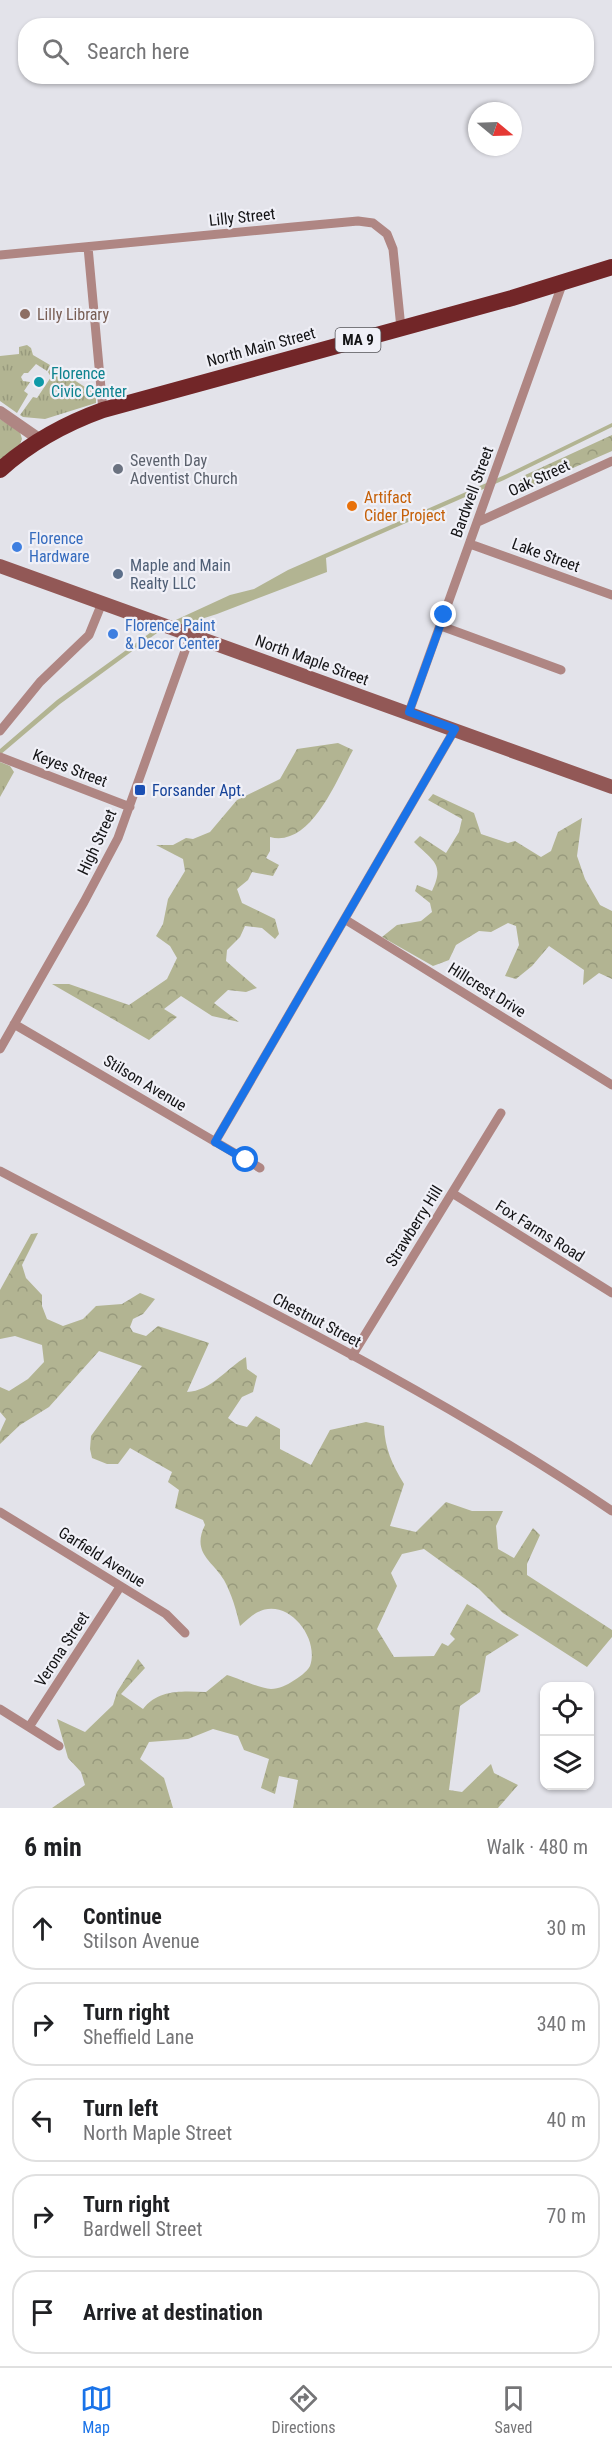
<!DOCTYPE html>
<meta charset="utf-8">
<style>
:root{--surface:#fff;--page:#f6f6f6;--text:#202124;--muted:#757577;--line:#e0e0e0;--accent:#1a73e8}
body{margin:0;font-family:"Roboto Condensed",sans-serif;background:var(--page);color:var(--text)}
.controls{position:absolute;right:18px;bottom:18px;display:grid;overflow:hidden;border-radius:12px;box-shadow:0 2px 4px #0004}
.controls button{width:54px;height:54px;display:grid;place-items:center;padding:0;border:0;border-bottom:2px solid var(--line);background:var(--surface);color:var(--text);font:30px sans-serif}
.compass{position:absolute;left:468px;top:102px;width:54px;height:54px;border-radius:50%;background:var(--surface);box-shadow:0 2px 4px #0004;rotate:109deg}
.stop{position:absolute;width:18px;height:18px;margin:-14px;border:4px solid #1a73e8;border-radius:50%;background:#fff}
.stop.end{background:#1a73e8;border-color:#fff;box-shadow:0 2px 6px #0008}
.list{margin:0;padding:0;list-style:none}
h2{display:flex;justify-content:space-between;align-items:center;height:78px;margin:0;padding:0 24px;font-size:26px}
h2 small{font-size:20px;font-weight:400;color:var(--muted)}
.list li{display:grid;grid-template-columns:39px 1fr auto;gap:18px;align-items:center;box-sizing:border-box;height:84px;margin:0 12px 12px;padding:0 12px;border:2px solid var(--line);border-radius:24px}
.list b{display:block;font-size:22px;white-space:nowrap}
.list p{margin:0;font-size:20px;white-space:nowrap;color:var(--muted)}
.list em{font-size:20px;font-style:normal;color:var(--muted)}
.icon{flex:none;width:33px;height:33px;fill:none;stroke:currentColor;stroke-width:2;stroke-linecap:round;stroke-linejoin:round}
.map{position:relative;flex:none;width:612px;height:1808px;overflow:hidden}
.search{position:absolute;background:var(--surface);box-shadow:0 2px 4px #0004;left:18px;right:18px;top:18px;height:66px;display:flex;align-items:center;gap:15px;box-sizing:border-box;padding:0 21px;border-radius:24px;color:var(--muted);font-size:22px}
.sheet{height:558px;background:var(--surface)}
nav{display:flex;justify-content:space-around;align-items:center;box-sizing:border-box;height:84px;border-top:2px solid var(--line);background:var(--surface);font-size:16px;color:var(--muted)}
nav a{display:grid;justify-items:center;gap:3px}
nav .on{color:var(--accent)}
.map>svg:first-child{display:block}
.grass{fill:url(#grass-tufts)}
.forest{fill:url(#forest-crowns)}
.park{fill:#b2b492}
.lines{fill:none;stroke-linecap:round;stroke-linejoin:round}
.minor{stroke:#af8683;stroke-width:9}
.tertiary{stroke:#af8683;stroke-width:12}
.secondary{stroke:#925856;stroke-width:14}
.trunk{stroke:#722628;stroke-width:16}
.route{stroke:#1a73e8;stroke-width:8}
.education-dot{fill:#8d6e63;stroke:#f0f0f7;stroke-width:2}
.culture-dot{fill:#0f9aa8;stroke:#f0f0f7;stroke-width:2}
.worship-dot{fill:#6b7280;stroke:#f0f0f7;stroke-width:2}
.food-dot{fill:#e8710a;stroke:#f0f0f7;stroke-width:2}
.shop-dot{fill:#3f7fe0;stroke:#f0f0f7;stroke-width:2}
.service-dot{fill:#5c6f8a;stroke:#f0f0f7;stroke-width:2}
.transit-dot{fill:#1a4fb4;stroke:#f0f0f7;stroke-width:2}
.labels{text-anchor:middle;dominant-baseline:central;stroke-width:4.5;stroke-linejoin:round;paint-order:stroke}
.shield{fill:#f0f0f7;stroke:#555559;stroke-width:1.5}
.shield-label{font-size:15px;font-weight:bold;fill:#131315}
.street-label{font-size:16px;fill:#131315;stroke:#f0f0f7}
.education-label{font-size:16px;fill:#785e54;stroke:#f0f0f7;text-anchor:start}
.culture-label{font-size:16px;fill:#0d838f;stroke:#f0f0f7;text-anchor:start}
.worship-label{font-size:16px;fill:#5b616d;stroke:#f0f0f7;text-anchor:start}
.food-label{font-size:16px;fill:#c56008;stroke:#f0f0f7;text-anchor:start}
.shop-label{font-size:16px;fill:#366cbe;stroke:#f0f0f7;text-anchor:start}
.service-label{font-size:16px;fill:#4e5e75;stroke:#f0f0f7;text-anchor:start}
.transit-label{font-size:16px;fill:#164399;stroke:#f0f0f7;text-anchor:start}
</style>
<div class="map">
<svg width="612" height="1808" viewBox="0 0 612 1808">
<defs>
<pattern id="grass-tufts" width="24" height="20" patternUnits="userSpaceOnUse" patternTransform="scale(1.5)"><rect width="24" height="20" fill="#b2b492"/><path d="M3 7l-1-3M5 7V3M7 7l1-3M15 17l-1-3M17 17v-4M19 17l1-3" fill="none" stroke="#989a7d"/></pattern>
<pattern id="forest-crowns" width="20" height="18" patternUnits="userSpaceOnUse" patternTransform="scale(1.5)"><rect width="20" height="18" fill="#b2b492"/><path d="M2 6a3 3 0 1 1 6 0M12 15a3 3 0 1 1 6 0" fill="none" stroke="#989a7d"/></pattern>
</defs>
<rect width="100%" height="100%" fill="#e3e3ea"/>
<path class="grass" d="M 27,345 L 31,348 L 33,355 L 50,365 L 47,371 L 36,364 L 28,373 L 24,373 L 21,377 L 23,381 L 30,382 L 24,391 L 28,394 L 27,396 L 17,413 L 0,401 L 0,356 L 19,354 L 19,347 Z
M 52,366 L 96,394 L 96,403 L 45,419 L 23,417 L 20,415 L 33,397 L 37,398 L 51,377 L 48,372 Z
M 0,419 L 20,432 L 22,439 L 20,444 L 0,460 Z
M 0,762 L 10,766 L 14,772 L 0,797 Z"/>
<path class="forest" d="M 612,435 L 612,451 L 511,495 L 523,476 Z
M 338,743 L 353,750 C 337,779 311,848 270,837 L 270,851 L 266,858 L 279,865 L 273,876 L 252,872 L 248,880 L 237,889 L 242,903 L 275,919 L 279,934 L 275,939 L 262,928 L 245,926 L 240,937 L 227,950 L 226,961 L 257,988 L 246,992 L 228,990 L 214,1003 L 239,1022 L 212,1016 L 181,996 L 164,1009 L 177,1017 L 149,1040 L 52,984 L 69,984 L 129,1005 L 167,979 L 177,958 L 170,946 L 156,936 L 163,924 L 168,899 L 185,871 L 183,859 L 156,845 L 173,845 L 186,838 L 193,839 L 210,832 L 237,800 L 280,779 L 297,749 Z
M 433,794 L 474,813 L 481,834 L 508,843 L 515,841 L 541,857 L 551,851 L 558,832 L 582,818 L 577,856 L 585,879 L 600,905 L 612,911 L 612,979 L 599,973 L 583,985 L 584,970 L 549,946 L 532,966 L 516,979 L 505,976 L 519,945 L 516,926 L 508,923 L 491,932 L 479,931 L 456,945 L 449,960 L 433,966 L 382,937 L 397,925 L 421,921 L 432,912 L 430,903 L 415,891 L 417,885 L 432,891 C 445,864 433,861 414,842 L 420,836 L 446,853 L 459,832 L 462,819 L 428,800 Z
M 38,1233 L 22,1265 L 26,1278 L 42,1295 L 42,1306 L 47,1319 L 63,1326 L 83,1319 L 96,1306 L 122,1304 L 140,1293 L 155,1299 L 143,1314 L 133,1319 L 130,1327 L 133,1332 L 146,1336 L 158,1326 L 209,1343 L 187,1392 C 211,1391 227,1368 246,1357 L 247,1369 L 257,1376 L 253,1392 L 242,1397 L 228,1418 L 236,1424 L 247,1427 L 256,1416 L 280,1429 L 280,1449 L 311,1465 L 330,1430 L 366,1422 L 384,1426 C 385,1449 392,1464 404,1484 L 390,1526 L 416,1532 L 446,1502 L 472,1511 L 503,1511 L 496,1526 L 498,1549 L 514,1558 L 533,1528 L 540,1535 L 527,1564 L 527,1575 L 612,1630 L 612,1637 L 587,1667 L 503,1613 L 479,1589 L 424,1549 L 402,1554 L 391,1573 L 397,1586 L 377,1629 L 394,1657 L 434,1656 L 442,1643 L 448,1646 L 455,1639 L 450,1634 L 467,1604 L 519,1635 L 486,1656 L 480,1692 L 460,1706 L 449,1790 L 462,1792 L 491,1764 L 494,1773 L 518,1785 L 498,1808 L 293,1808 L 298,1780 L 279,1776 L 275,1794 L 261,1788 L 269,1759 L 244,1750 L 238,1736 L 213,1729 L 188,1739 L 149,1742 L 140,1759 L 164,1778 L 173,1808 L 52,1808 L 85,1785 L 81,1772 L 68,1758 L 57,1719 L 85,1732 L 113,1705 L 117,1692 L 138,1659 L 145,1668 L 121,1694 L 143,1709 C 158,1689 183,1691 206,1692 L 227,1675 C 240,1679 259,1688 271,1689 C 279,1689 287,1685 293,1681 C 298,1678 307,1672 310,1666 C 320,1638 288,1597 258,1612 C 252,1615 246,1621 240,1626 C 236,1609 232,1595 224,1580 C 213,1561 191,1553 205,1525 L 203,1520 L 175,1508 L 179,1490 L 168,1482 L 172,1472 L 130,1448 L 118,1464 L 107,1464 L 92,1458 L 90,1449 L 91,1436 L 142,1366 L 99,1351 L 49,1407 L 20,1425 L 0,1444 L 0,1432 L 6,1419 L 0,1412 L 0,1387 L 9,1391 L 28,1379 L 44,1362 L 42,1345 L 15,1336 L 0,1339 L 0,1290 L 31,1234 Z"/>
<path class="park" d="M 612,423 L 612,427 L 504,480 L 326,558 L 327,572 L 217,614 L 157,633 L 60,704 L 0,755 L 0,749 L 57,700 L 154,630 L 230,595 L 254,589 L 288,570 L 507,474 Z"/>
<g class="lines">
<path class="minor" d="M 88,247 L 103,410
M 0,255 L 293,227 L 358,221 L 373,223 L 387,234 L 393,249 L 401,328
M 478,522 L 612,461
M 470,544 L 612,595
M 441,626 L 561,670
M 409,712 L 563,282
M 0,731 L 40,682 L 89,635 L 102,603
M 0,757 L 130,807
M 346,920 L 612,1085
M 14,1024 L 260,1168
M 0,1049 L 84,902 L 118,838 L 191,634
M 215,1142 L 455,729
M 0,1171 C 206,1280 419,1380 612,1511
M 452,1193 L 612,1293
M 352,1356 L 501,1113
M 0,1512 L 166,1614 L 185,1633
M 0,1709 L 59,1746
M 29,1727 L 120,1587"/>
<path class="tertiary" d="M 0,412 L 39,439"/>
<path class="secondary" d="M 0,566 L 612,787"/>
<path class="trunk" d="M 0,470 C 31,442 64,424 103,410 L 512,298 L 612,267"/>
</g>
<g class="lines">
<path class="route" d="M 246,1160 L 215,1142 L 455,729 L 409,712 L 444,615"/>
</g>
<circle class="education-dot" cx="25" cy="314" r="6"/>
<circle class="culture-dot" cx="39" cy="382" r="6"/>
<circle class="worship-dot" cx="118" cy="469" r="6"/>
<circle class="food-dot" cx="352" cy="506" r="6"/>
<g class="shop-dot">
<circle cx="17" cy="547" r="6"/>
<circle cx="113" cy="634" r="6"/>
</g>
<circle class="service-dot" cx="118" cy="574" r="6"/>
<rect class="transit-dot" x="134" y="784" width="12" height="12" rx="3"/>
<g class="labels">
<rect class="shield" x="335.5" y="328" width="45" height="24" rx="4.5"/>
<g class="shield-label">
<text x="358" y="340">MA 9</text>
</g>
<g class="street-label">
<text transform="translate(242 217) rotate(-6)">Lilly Street</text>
<text transform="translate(261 347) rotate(-15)">North Main Street</text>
<text transform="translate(539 478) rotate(-25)">Oak Street</text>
<text transform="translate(472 492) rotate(-70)">Bardwell Street</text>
<text transform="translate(546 555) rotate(20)">Lake Street</text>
<text transform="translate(312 660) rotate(20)">North Maple Street</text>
<text transform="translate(70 768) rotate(21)">Keyes Street</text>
<text transform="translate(97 842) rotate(-65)">High Street</text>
<text transform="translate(487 990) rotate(32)">Hillcrest Drive</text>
<text transform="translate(145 1083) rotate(31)">Stilson Avenue</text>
<text transform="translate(414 1226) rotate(-58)">Strawberry Hill</text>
<text transform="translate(540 1231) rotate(32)">Fox Farms Road</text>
<text transform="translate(317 1320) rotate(28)">Chestnut Street</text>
<text transform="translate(102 1557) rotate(32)">Garfield Avenue</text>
<text transform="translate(62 1649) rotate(-57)">Verona Street</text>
</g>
<g class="education-label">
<text x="37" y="314">Lilly Library</text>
</g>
<g class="culture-label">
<text x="51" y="373">Florence<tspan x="51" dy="18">Civic Center</tspan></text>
</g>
<g class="worship-label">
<text x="130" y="460">Seventh Day<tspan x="130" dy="18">Adventist Church</tspan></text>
</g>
<g class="food-label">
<text x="364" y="497">Artifact<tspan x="364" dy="18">Cider Project</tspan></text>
</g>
<g class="shop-label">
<text x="29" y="538">Florence<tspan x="29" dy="18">Hardware</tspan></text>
<text x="125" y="625">Florence Paint<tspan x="125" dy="18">&amp; Decor Center</tspan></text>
</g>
<g class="service-label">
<text x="130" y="565">Maple and Main<tspan x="130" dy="18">Realty LLC</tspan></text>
</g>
<g class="transit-label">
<text x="152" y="790">Forsander Apt.</text>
</g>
</g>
</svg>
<div class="controls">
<button><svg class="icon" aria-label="locate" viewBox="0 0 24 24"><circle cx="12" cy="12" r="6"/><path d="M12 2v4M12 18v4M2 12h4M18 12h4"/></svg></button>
<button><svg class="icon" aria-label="layers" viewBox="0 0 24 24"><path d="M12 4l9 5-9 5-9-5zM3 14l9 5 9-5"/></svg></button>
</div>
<svg class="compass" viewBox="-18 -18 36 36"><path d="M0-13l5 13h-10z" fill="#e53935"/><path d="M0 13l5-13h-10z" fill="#757577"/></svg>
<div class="stop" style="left:246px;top:1160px"></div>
<div class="stop end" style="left:444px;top:615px"></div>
<div class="search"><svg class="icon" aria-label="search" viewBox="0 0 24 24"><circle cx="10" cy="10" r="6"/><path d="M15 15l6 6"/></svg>Search here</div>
</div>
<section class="sheet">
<h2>6 min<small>Walk · 480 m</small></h2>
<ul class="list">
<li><svg class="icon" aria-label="ahead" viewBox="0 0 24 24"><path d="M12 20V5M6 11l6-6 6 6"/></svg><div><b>Continue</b><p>Stilson Avenue</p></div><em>30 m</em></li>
<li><svg class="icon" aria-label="right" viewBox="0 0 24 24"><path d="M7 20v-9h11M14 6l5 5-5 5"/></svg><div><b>Turn right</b><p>Sheffield Lane</p></div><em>340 m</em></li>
<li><svg class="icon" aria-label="left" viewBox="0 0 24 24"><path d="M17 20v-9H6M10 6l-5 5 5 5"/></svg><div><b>Turn left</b><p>North Maple Street</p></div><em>40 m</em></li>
<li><svg class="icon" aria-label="right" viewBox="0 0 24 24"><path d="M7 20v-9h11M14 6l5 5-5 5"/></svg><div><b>Turn right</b><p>Bardwell Street</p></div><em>70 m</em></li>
<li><svg class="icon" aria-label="arrive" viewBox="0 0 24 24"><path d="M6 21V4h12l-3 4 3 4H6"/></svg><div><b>Arrive at destination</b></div></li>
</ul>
</section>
<nav>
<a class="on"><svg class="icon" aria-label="map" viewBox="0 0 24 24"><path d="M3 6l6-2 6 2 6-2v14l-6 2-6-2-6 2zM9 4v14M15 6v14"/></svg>Map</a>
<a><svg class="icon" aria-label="directions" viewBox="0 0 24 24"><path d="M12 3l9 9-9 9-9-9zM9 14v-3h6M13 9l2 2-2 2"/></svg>Directions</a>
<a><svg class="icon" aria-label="saved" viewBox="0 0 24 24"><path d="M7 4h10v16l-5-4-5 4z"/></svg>Saved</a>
</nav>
